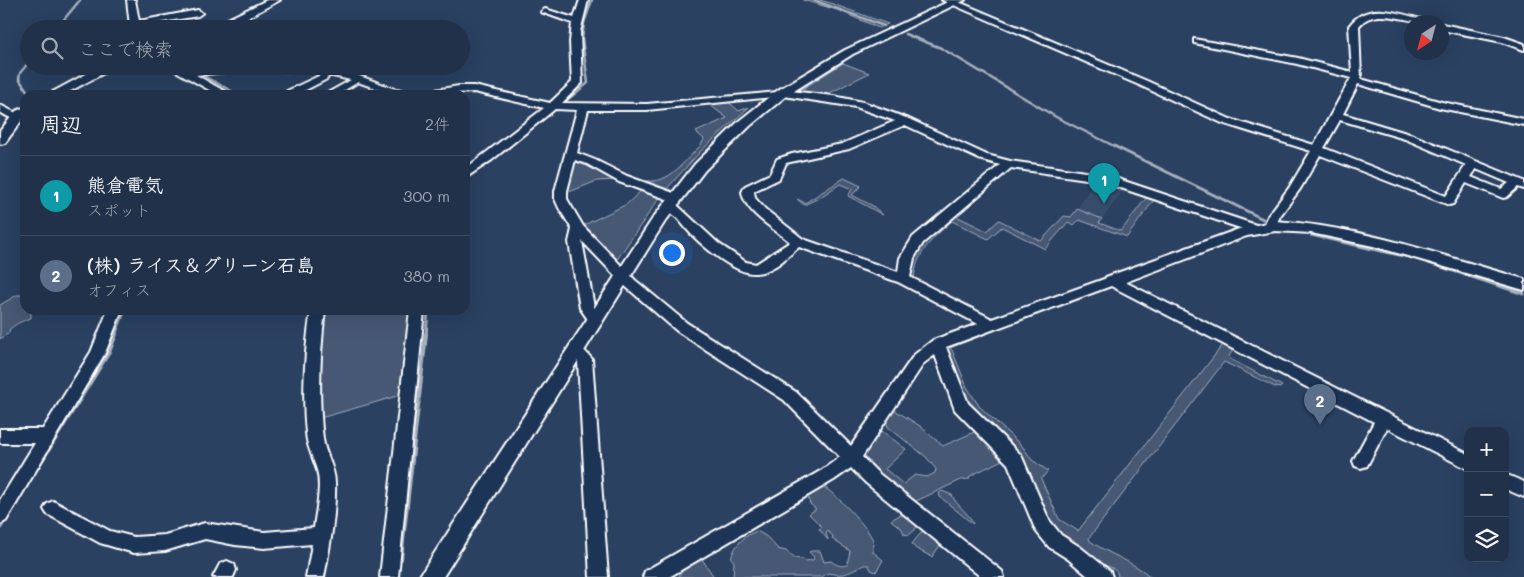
<!DOCTYPE html>
<html lang="ja">
<meta charset="utf-8">
<style>
:root{--surface:#203149;--page:#283950;--text:#f1f3f6;--muted:#a2a9b4;--line:#3d4c61;--accent:#e797bd}
body{margin:0;font-family:Mali,"Klee One",sans-serif;background:var(--page);color:var(--text)}
.controls{position:absolute;right:15px;bottom:15px;display:grid;overflow:hidden;border-radius:10px;box-shadow:0 5px 20px #0002}
.controls button{width:45px;height:45px;display:grid;place-items:center;padding:0;border:0;border-bottom:1px solid var(--line);background:var(--surface);color:var(--text);font:25px sans-serif}
.compass{position:absolute;left:1404px;top:15px;width:45px;height:45px;border-radius:50%;background:var(--surface);box-shadow:0 5px 20px #0002;rotate:216deg}
.you{position:absolute;left:671px;top:252px;width:18px;height:18px;margin:-12px;border:4px solid #fff;border-radius:50%;background:#1a73e8;box-shadow:0 0 0 8px #1a73e833}
.badge{display:grid;place-items:center;width:32px;height:32px;border-radius:50%;background:var(--accent);color:#fff;font-size:16px;font-weight:700}
.pin{position:absolute;translate:-50% -41px;filter:drop-shadow(0 1px 2px #0008)}
.pin::after{content:'';position:absolute;top:26px;width:18px;height:15px;background:inherit;clip-path:polygon(0 0,100% 0,50% 100%)}
.list{margin:0;padding:0;list-style:none}
h2{display:flex;justify-content:space-between;align-items:center;height:65px;margin:0;padding:0 20px;font-size:21px}
h2 small{font-size:16px;font-weight:400;color:var(--muted)}
.list li{display:grid;grid-template-columns:32px 1fr auto;gap:15px;align-items:center;box-sizing:border-box;height:80px;padding:0 20px;border-top:1px solid var(--line)}
.list b{display:block;font-size:19px;white-space:nowrap}
.list p{margin:0;font-size:16px;white-space:nowrap;color:var(--muted)}
.list em{font-size:16px;font-style:normal;color:var(--muted)}
.icon{flex:none;width:28px;height:28px;fill:none;stroke:currentColor;stroke-width:2;stroke-linecap:round;stroke-linejoin:round}
.map{position:relative;flex:none;width:1524px;height:577px;overflow:hidden}
.search{position:absolute;background:var(--surface);box-shadow:0 5px 20px #0002;left:20px;top:20px;width:450px;height:55px;display:flex;align-items:center;gap:12px;box-sizing:border-box;padding:0 18px;border-radius:28px;color:var(--muted);font-size:19px}
.panel{position:absolute;background:var(--surface);box-shadow:0 5px 20px #0002;left:20px;top:90px;width:450px;height:225px;border-radius:15px}
.map>svg:first-child{display:block}
.built{fill:#394e6c}
.green{fill:#465975;stroke:#a2acba}
.lines{fill:none;stroke-linecap:round;stroke-linejoin:round}
.stream-far2{stroke:#a7b1be;stroke-width:2.5}
.stream-far1{stroke:#a7b1be;stroke-width:3}
.stream{stroke:#a7b1be;stroke-width:4}
.minor-casing{stroke:#fff;stroke-width:4}
.tertiary-casing{stroke:#fff;stroke-width:4}
.minor{fill:#1d3557;fill-rule:evenodd}
.tertiary{fill:#1d3557;fill-rule:evenodd}
</style>
<div class="map">
<svg width="1524" height="577" viewBox="0 0 1524 577">
<rect width="100%" height="100%" fill="#2a4161"/>
<filter id="ink" filterUnits="userSpaceOnUse"><feTurbulence type="fractalNoise" baseFrequency=".02" numOctaves="2"/><feDisplacementMap in="SourceGraphic" scale="10" xChannelSelector="R" yChannelSelector="G"/><feConvolveMatrix kernelMatrix="1 2 1 2 8 2 1 2 1" color-interpolation-filters="sRGB"/></filter>
<g filter="url(#ink)">
<path class="built" d="M 1095,180 L 1126,187 L 1102,219 L 1077,209 Z"/>
<path class="green" d="M 803,0 L 820,0 L 830,3 L 888,24 L 879,28 L 837,10 Z
M 843,63 L 869,73 L 824,96 L 796,93 Z
M 726,100 L 739,111 L 749,107 L 700,152 L 664,192 L 625,177 L 590,158 C 600,161 609,167 618,172 C 663,193 671,175 701,145 L 704,139 L 696,132 L 727,118 L 706,102 Z
M 572,159 L 587,162 L 618,180 L 597,181 L 564,194 Z
M 844,178 L 861,186 L 852,195 L 873,206 L 883,215 L 848,196 L 852,189 L 840,184 L 819,198 L 804,205 L 797,199 L 805,203 Z
M 644,188 L 660,197 L 616,261 L 580,227 L 627,204 Z
M 1149,194 L 1156,197 L 1127,237 L 1079,220 L 1074,225 L 1068,222 L 1045,249 L 1002,227 L 988,239 L 952,221 C 933,238 915,253 914,281 L 907,277 L 914,250 L 952,214 L 987,231 L 999,220 L 1041,241 L 1064,216 L 1071,217 L 1077,209 L 1102,219 L 1099,223 L 1121,231 Z
M 1111,286 L 950,348 L 952,350 L 967,387 L 979,406 L 1023,447 L 1032,460 L 1048,471 L 1041,479 L 1059,519 L 1078,531 L 1225,342 L 1235,347 L 1229,356 L 1230,359 L 1282,386 L 1280,388 L 1275,387 L 1224,362 L 1089,538 L 1090,541 C 1110,555 1132,561 1151,577 L 1118,577 L 1117,572 L 1112,568 L 1102,564 L 1056,537 L 1036,499 L 963,402 L 944,345 Z
M 17,295 L 25,295 L 25,310 L 31,310 L 31,318 C 22,321 15,324 9,330 L 10,332 L 0,339 L 0,305 Z
M 322,310 L 412,310 L 401,395 L 317,419 Z
M 893,409 L 920,426 L 943,446 L 981,429 L 1010,456 L 970,476 L 969,479 L 961,480 L 912,503 L 861,459 L 882,431 L 906,449 L 885,469 L 903,484 L 915,475 L 927,477 L 935,473 L 936,469 L 926,457 L 888,427 L 886,420 Z
M 821,486 C 832,489 869,529 873,540 C 874,544 873,549 873,552 L 883,560 L 876,572 L 871,570 L 869,565 L 864,565 C 849,572 846,577 828,573 L 822,577 L 733,577 L 734,562 L 731,558 C 735,545 744,535 757,531 L 767,537 L 778,549 L 786,551 L 794,558 L 802,559 L 806,561 L 813,560 L 814,557 L 809,552 L 812,551 L 820,551 L 824,562 L 831,561 C 836,565 841,567 847,565 L 850,551 L 832,539 L 833,536 L 827,531 L 826,533 L 828,540 L 819,529 L 822,527 L 809,514 L 816,509 L 810,504 L 807,495 L 812,494 Z
M 942,491 L 952,495 C 956,506 969,512 973,524 L 940,497 L 939,493 Z
M 900,515 L 905,515 L 919,521 L 915,530 L 909,535 L 904,534 L 902,529 L 891,520 Z
M 924,529 L 943,541 L 932,557 L 915,548 L 912,544 Z
M 702,559 L 714,577 L 678,577 L 687,566 Z"/>
<g class="lines">
<path class="stream-far2" d="M 813,0 L 884,26
M 56,29 L 80,0
M 905,34 L 941,48 L 1056,117 L 1116,147
M 29,62 L 20,73 L 19,79 L 30,95
M 184,66 L 190,69
M 198,73 L 239,95
M 509,147 L 588,83 L 582,39 L 584,23 L 592,0"/>
<path class="stream-far1" d="M 1114,146 L 1263,219
M 465,179 L 510,146
M 1311,235 L 1417,259 L 1524,294
M 115,335 L 125,310
M 426,335 L 428,310"/>
<path class="stream" d="M 23,491 L 109,352 L 116,334
M 0,528 L 5,520
M 401,559 L 426,334"/>
<g class="minor-casing">
<path id="minor" d="M 127,0 L 135,0 L 139,21 L 198,10 L 202,13 L 198,16 L 139,26 L 138,29 L 127,29 L 130,26 Z
M 580,0 L 588,0 L 580,32 L 582,83 L 562,103 L 647,104 L 778,92 L 782,90 L 833,96 L 863,102 L 909,119 L 987,155 L 1010,161 L 1106,175 L 1259,226 L 1261,229 L 1259,232 L 1255,233 L 1100,181 L 1011,168 L 923,243 L 914,258 L 910,277 L 992,319 L 1107,278 L 1117,278 L 1468,454 L 1468,469 L 1387,428 L 1367,466 L 1361,468 L 1355,466 L 1353,461 L 1374,422 L 1111,286 L 946,347 L 968,403 L 1021,455 L 1049,520 L 1061,535 L 1080,547 L 1110,571 L 1112,577 L 1089,577 L 1068,559 L 1049,547 L 1036,531 L 1008,464 L 955,410 L 935,355 L 924,363 L 862,457 L 878,473 L 1002,571 L 1004,577 L 981,577 L 866,483 L 851,468 L 834,480 L 669,577 L 643,577 L 645,571 L 822,470 L 840,457 L 784,400 L 677,331 L 625,286 L 582,241 L 594,307 L 603,320 L 601,324 L 591,324 L 580,308 L 569,242 L 572,229 L 559,208 L 555,199 L 555,191 L 577,110 L 555,109 L 492,160 L 465,178 L 465,169 L 544,108 L 474,92 L 418,95 L 423,92 L 459,86 L 474,86 L 550,103 L 572,82 L 570,42 L 572,23 L 541,12 L 545,9 L 574,18 ZM 783,96 L 856,107 L 895,121 L 842,144 L 792,154 L 777,159 L 770,174 L 745,186 L 742,192 C 745,213 775,229 790,242 L 756,264 L 746,262 L 719,244 L 678,206 L 669,203 L 665,204 L 663,207 C 666,211 671,212 675,216 C 681,221 685,228 691,234 C 704,247 736,275 756,273 C 773,272 787,257 799,247 L 898,282 L 978,324 L 933,340 L 914,355 L 851,446 L 796,392 L 687,323 L 635,280 L 583,226 L 567,199 L 567,191 L 575,160 L 587,164 L 619,182 L 675,202 L 681,198 L 679,195 L 627,176 L 595,160 L 577,153 L 588,110 L 647,110 ZM 905,125 L 979,159 L 1000,165 L 913,237 L 900,258 L 898,272 L 803,239 L 765,209 L 755,198 L 754,191 L 779,179 L 786,163 L 849,149 Z
M 942,0 L 954,0 L 1147,81 L 1230,119 L 1314,145 L 1351,78 L 1297,64 L 1194,43 L 1194,39 L 1298,58 L 1352,72 L 1349,26 C 1368,0 1399,14 1425,20 L 1426,22 C 1405,22 1374,6 1359,26 L 1361,79 L 1442,102 L 1524,119 L 1524,125 L 1440,108 L 1358,84 L 1343,114 L 1413,135 L 1524,181 L 1524,189 L 1518,187 L 1507,197 L 1503,198 L 1466,183 L 1453,204 L 1449,205 L 1320,155 L 1300,189 L 1280,216 L 1274,229 L 1266,229 L 1264,226 L 1268,216 L 1289,188 L 1311,151 L 1222,123 L 1139,85 ZM 1340,120 L 1405,139 L 1466,165 L 1446,196 L 1324,148 ZM 1476,169 L 1509,183 L 1501,189 L 1471,177 Z
M 1442,24 L 1504,37 L 1524,44 L 1524,50 L 1502,42 L 1442,30 Z
M 167,66 L 180,66 L 188,71 L 215,66 L 312,67 L 354,74 L 392,88 L 415,93 L 416,95 L 395,95 L 358,82 L 337,95 L 324,95 L 351,80 L 323,74 L 328,77 L 327,79 L 300,93 L 301,95 L 287,95 L 287,91 L 323,74 L 312,72 L 246,70 L 196,75 L 231,95 L 218,95 Z
M 0,105 L 16,113 L 23,114 L 24,116 C 17,123 8,117 0,112 Z
M 108,310 L 122,310 L 105,353 L 6,521 L 0,524 L 0,500 L 35,443 L 0,443 L 0,429 L 43,429 L 91,352 Z
M 311,310 L 325,310 C 320,352 318,397 323,439 C 325,455 335,467 335,483 C 336,514 330,546 324,577 L 306,577 L 312,544 L 264,548 L 235,545 L 205,539 L 165,551 L 134,553 L 100,543 L 47,514 L 44,509 L 47,504 L 53,501 L 110,531 L 134,537 L 165,535 L 205,523 L 264,532 L 314,528 C 316,510 322,487 317,470 C 313,457 307,447 306,433 C 302,393 305,350 311,310 Z
M 410,310 L 424,310 L 398,577 L 380,577 Z
M 576,346 L 581,347 L 592,359 L 608,577 L 590,577 L 578,361 L 569,351 L 571,347 Z
M 1505,474 L 1524,482 L 1524,497 L 1505,489 Z
M 227,561 L 234,564 L 236,570 L 233,577 L 213,577 L 220,564 Z"/>
</g>
<g class="tertiary-casing">
<path id="tertiary" d="M 267,0 L 280,0 L 241,21 L 222,29 L 207,29 Z
M 952,0 L 965,0 L 853,54 L 786,96 L 750,126 L 705,170 L 664,223 L 443,577 L 419,577 L 653,218 L 695,164 L 740,120 L 778,90 L 845,50 Z
M 101,66 L 117,66 L 63,95 L 47,95 Z
M 25,107 L 25,116 L 5,143 L 0,144 L 0,131 L 16,111 Z
M 1275,221 C 1361,226 1442,256 1524,279 L 1524,290 L 1373,246 L 1311,233 L 1275,231 L 1247,236 L 1118,285 L 1112,286 L 1106,285 L 1104,281 L 1106,277 L 1239,229 Z"/>
</g>
<use href="#minor" class="minor"/>
<use href="#tertiary" class="tertiary"/>
</g>
</g>
</svg>
<div class="controls">
<button>+</button>
<button>−</button>
<button><svg class="icon" aria-label="layers" viewBox="0 0 24 24"><path d="M12 4l9 5-9 5-9-5zM3 14l9 5 9-5"/></svg></button>
</div>
<svg class="compass" viewBox="-18 -18 36 36"><path d="M0-13l5 13h-10z" fill="#e53935"/><path d="M0 13l5-13h-10z" fill="#a2a9b4"/></svg>
<div class="you"></div>
<div class="pin badge" style="left:1104px;top:204px;background:#0f9aa8">1</div>
<div class="pin badge" style="left:1320px;top:425px;background:#5c6f8a">2</div>
<div class="search"><svg class="icon" aria-label="search" viewBox="0 0 24 24"><circle cx="10" cy="10" r="6"/><path d="M15 15l6 6"/></svg>ここで検索</div>
<section class="panel">
<h2>周辺<small>2件</small></h2>
<ul class="list">
<li><span class="badge" style="background:#0f9aa8">1</span><div><b>熊倉電気</b><p>スポット</p></div><em>300 m</em></li>
<li><span class="badge" style="background:#5c6f8a">2</span><div><b>(株) ライス＆グリーン石島</b><p>オフィス</p></div><em>380 m</em></li>
</ul>
</section>
</div>
